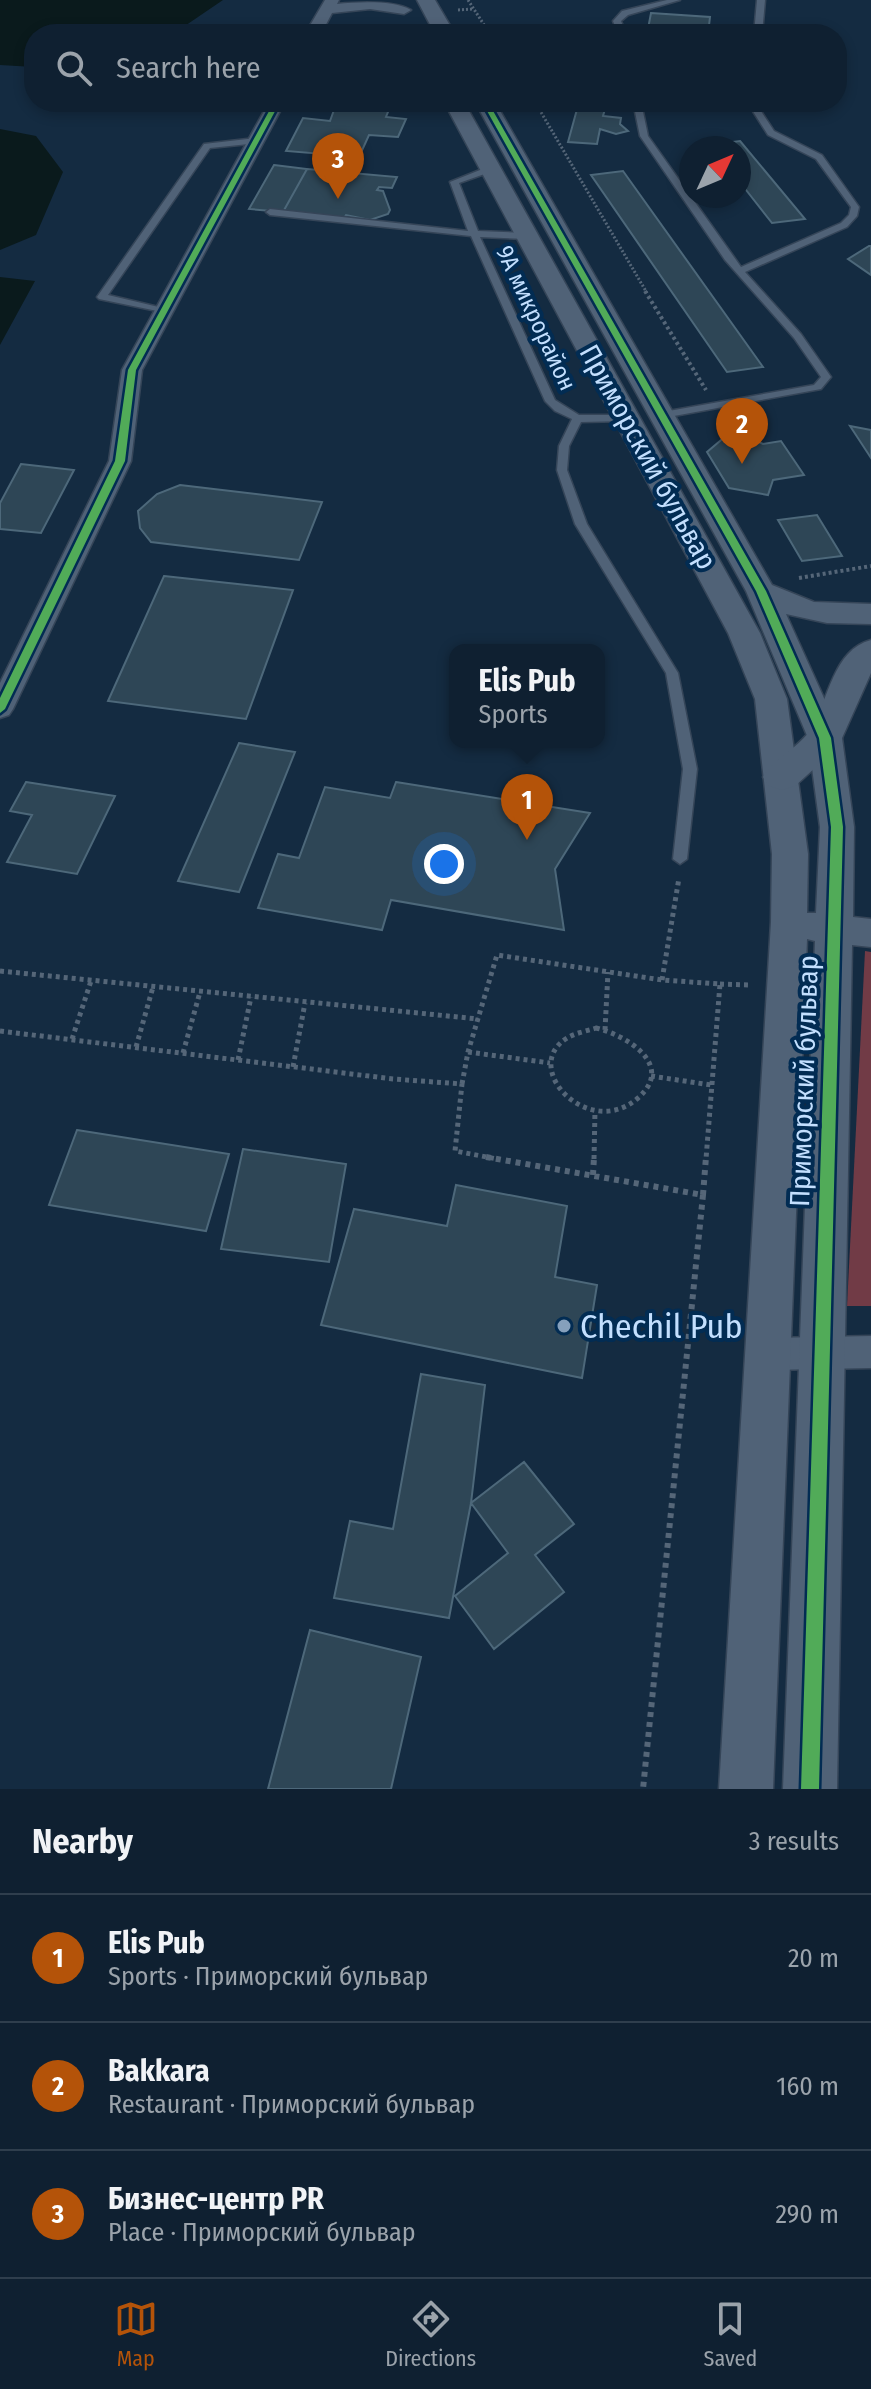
<!DOCTYPE html>
<meta charset="utf-8">
<style>
:root{--surface:#0f2031;--page:#182839;--text:#f1f3f6;--muted:#9ba3ab;--line:#2f3e4d;--accent:#b45309}
body{margin:0;font-family:"Fira Sans Condensed",sans-serif;background:var(--page);color:var(--text)}
.compass{position:absolute;left:679px;top:136px;width:72px;height:72px;border-radius:50%;background:var(--surface);box-shadow:0 4px 12px #0003;rotate:46deg}
.you{position:absolute;left:444px;top:864px;width:28px;height:28px;margin:-20px;border:6px solid #fff;border-radius:50%;background:#1a73e8;box-shadow:0 0 0 12px #1a73e833}
.badge{display:grid;place-items:center;width:52px;height:52px;border-radius:50%;background:var(--accent);color:#fff;font-size:26px;font-weight:700}
.pin{position:absolute;translate:-50% -66px;filter:drop-shadow(0 2px 4px #0008)}
.pin::after{content:'';position:absolute;top:42px;width:28px;height:24px;background:inherit;clip-path:polygon(0 0,100% 0,50% 100%)}
.popup{position:absolute;left:449px;top:644px;width:156px;height:104px;box-sizing:border-box;display:grid;place-content:center;border-radius:16px;background:var(--surface);filter:drop-shadow(0 2px 6px #0005);font-size:26px;white-space:nowrap;color:var(--muted)}
.popup b{font-size:30px;color:var(--text)}
.popup::after{content:'';position:absolute;left:50%;top:100%;margin-left:-16px;border:16px solid transparent;border-top-color:var(--surface)}
.list{margin:0;padding:0;list-style:none}
h2{display:flex;justify-content:space-between;align-items:center;height:104px;margin:0;padding:0 32px;font-size:34px}
h2 small{font-size:26px;font-weight:400;color:var(--muted)}
.list li{display:grid;grid-template-columns:52px 1fr auto;gap:24px;align-items:center;box-sizing:border-box;height:128px;padding:0 32px;border-top:2px solid var(--line)}
.list b{display:block;font-size:30px;white-space:nowrap}
.list p{margin:0;font-size:26px;white-space:nowrap;color:var(--muted)}
.list em{font-size:26px;font-style:normal;color:var(--muted)}
.icon{flex:none;width:44px;height:44px;fill:none;stroke:currentColor;stroke-width:2;stroke-linecap:round;stroke-linejoin:round}
.map{position:relative;flex:none;width:871px;height:1789px;overflow:hidden}
.search{position:absolute;background:var(--surface);box-shadow:0 4px 12px #0003;left:24px;right:24px;top:24px;height:88px;display:flex;align-items:center;gap:20px;box-sizing:border-box;padding:0 28px;border-radius:32px;color:var(--muted);font-size:30px}
.sheet{height:488px;background:var(--surface)}
nav{display:flex;justify-content:space-around;align-items:center;box-sizing:border-box;height:112px;border-top:2px solid var(--line);background:var(--surface);font-size:22px;color:var(--muted)}
nav a{display:grid;justify-items:center;gap:4px}
nav .on{color:var(--accent)}
.map>svg:first-child{display:block}
.green{fill:#713b46}
.water{fill:#0a1a1c}
.building{fill:#2e4656;stroke:#4d687a;stroke-width:2}
.lines{fill:none;stroke-linecap:round;stroke-linejoin:round}
.service-casing{stroke:#354558;stroke-width:3}
.minor-casing{stroke:#354558;stroke-width:3}
.tertiary-casing{stroke:#354558;stroke-width:3}
.secondary-casing{stroke:#354558;stroke-width:3}
.path-far3{stroke:#556678;stroke-width:3;stroke-dasharray:2 2;stroke-linecap:butt}
.path-far2{stroke:#556678;stroke-width:4;stroke-dasharray:3 3;stroke-linecap:butt}
.path-far1{stroke:#556678;stroke-width:5;stroke-dasharray:4 4;stroke-linecap:butt}
.path{stroke:#556678;stroke-width:6;stroke-dasharray:5 5;stroke-linecap:butt}
.service{fill:#506277;fill-rule:evenodd}
.minor{fill:#506277;fill-rule:evenodd}
.tertiary{fill:#506277;fill-rule:evenodd}
.secondary{fill:#506277;fill-rule:evenodd}
.cycleway-casing{stroke:#022c53;stroke-width:5}
.cycleway{fill:#51ab58;fill-rule:evenodd}
.poi-dot{fill:#86a0bc;stroke:#022c53;stroke-width:3}
.labels{text-anchor:middle;dominant-baseline:central;stroke-width:8;stroke-linejoin:round;paint-order:stroke}
.far-street-label{font-size:24px;fill:#c3dffe;stroke:#022c53}
.street-label{font-size:28px;fill:#c3dffe;stroke:#022c53}
.near-poi-label{font-size:34px;fill:#c3dffe;stroke:#022c53;text-anchor:start}
</style>
<div class="map">
<svg width="871" height="1789" viewBox="0 0 871 1789">
<rect width="100%" height="100%" fill="#142b41"/>
<path class="green" d="M 865,951 L 871,952 L 871,1306 L 847,1306 Z"/>
<path class="water" d="M 0,0 L 223,0 L 173,34 L 34,34 L 34,67 L 0,65 Z
M 0,129 L 36,136 L 63,172 L 36,235 L 0,250 Z
M 0,277 L 35,281 L 0,345 Z"/>
<path class="building" d="M 651,13 L 710,17 L 708,34 L 647,34 Z
M 311,102 L 392,102 L 386,117 L 406,119 L 398,137 L 369,135 L 359,157 L 286,151 L 303,118 L 330,121 L 334,110 L 308,108 Z
M 579,102 L 607,102 L 603,116 L 621,118 L 620,124 L 628,131 L 616,134 L 600,129 L 597,144 L 568,142 Z
M 740,141 L 805,219 L 772,223 L 739,181 L 739,148 L 712,148 L 710,145 Z
M 274,165 L 307,169 L 283,212 L 249,209 Z
M 307,169 L 397,177 L 392,188 L 379,187 L 377,190 L 383,191 L 390,210 L 388,214 L 370,220 L 346,215 L 344,218 L 283,212 Z
M 623,171 L 763,367 L 727,372 L 591,175 Z
M 869,246 L 871,246 L 871,275 L 848,259 Z
M 850,426 L 871,430 L 871,458 Z
M 733,430 L 763,444 L 781,441 L 804,475 L 773,480 L 768,495 L 729,488 L 707,452 Z
M 21,464 L 74,470 L 41,533 L 0,529 L 0,503 Z
M 180,485 L 322,502 L 299,560 L 151,542 L 140,528 L 138,511 L 157,494 Z
M 817,515 L 842,556 L 802,561 L 778,520 Z
M 164,576 L 293,590 L 246,719 L 108,701 Z
M 239,743 L 295,752 L 239,892 L 178,881 Z
M 26,782 L 115,796 L 77,874 L 7,862 L 32,815 L 10,811 Z
M 396,782 L 590,813 L 555,869 L 564,930 L 391,900 L 382,930 L 258,908 L 278,854 L 299,858 L 325,787 L 390,798 Z
M 77,1130 L 229,1154 L 206,1231 L 49,1205 Z
M 243,1149 L 346,1164 L 329,1262 L 221,1249 Z
M 456,1185 L 567,1206 L 555,1277 L 597,1285 L 582,1378 L 321,1325 L 354,1209 L 447,1226 Z
M 421,1374 L 485,1385 L 471,1503 L 449,1618 L 334,1598 L 350,1521 L 393,1529 Z
M 524,1462 L 574,1524 L 535,1555 L 564,1592 L 494,1649 L 455,1596 L 508,1553 L 471,1503 Z
M 310,1630 L 421,1657 L 391,1789 L 268,1789 Z"/>
<g class="lines">
<g class="service-casing">
<path id="service" d="M 667,0 L 680,0 L 628,15 L 621,21 L 626,34 L 618,34 L 613,21 L 622,11 Z
M 757,0 L 765,0 L 762,34 L 754,34 Z
M 315,28 L 318,28 L 318,32 L 279,34 Z
M 250,102 L 260,102 L 276,111 L 269,113 Z
M 633,102 L 641,102 L 648,136 L 741,267 L 841,223 L 849,215 L 851,207 L 816,159 L 768,135 L 747,102 L 755,102 L 774,131 L 822,155 L 859,207 L 857,216 L 847,227 L 745,272 L 801,334 L 831,377 L 821,389 L 663,418 L 658,415 L 663,412 L 814,385 L 821,377 L 794,338 L 725,260 L 640,136 Z
M 256,138 L 260,141 L 259,143 L 210,148 L 108,295 L 167,309 L 167,313 L 99,299 L 97,297 L 204,144 Z
M 490,166 L 494,169 L 493,171 L 459,183 L 478,231 L 527,233 L 532,236 L 527,239 L 480,237 L 555,400 L 579,415 L 626,415 L 631,418 L 626,421 L 581,422 L 569,446 L 567,470 L 587,524 L 678,673 L 697,769 L 687,859 L 680,864 L 673,859 L 683,769 L 666,673 L 575,524 L 557,470 L 559,446 L 572,419 L 555,411 L 545,401 L 471,236 L 270,215 L 266,212 L 270,209 L 468,231 L 450,182 Z"/>
</g>
<g class="minor-casing">
<path id="minor" d="M 325,0 L 339,0 L 337,4 C 359,2 393,0 411,10 L 404,14 L 370,9 L 332,13 L 321,34 L 305,34 Z
M 269,102 L 285,102 L 142,370 L 131,461 L 13,709 L 9,715 L 0,718 L 0,683 L 109,461 L 122,370 Z
M 871,1336 L 871,1368 L 769,1370 L 757,1366 L 752,1354 L 757,1342 L 769,1338 Z"/>
</g>
<g class="tertiary-casing">
<path id="tertiary" d="M 417,0 L 435,0 L 455,34 L 435,34 Z
M 444,102 L 464,102 L 760,633 L 787,699 L 808,854 L 807,913 L 816,913 L 820,827 L 808,738 L 746,591 L 475,102 L 495,102 L 772,585 L 814,602 L 871,604 L 871,624 L 827,623 L 786,614 L 842,738 L 854,827 L 853,917 L 871,919 L 871,947 L 852,945 L 837,1789 L 783,1789 L 815,941 L 807,939 L 773,1789 L 719,1789 L 771,922 L 772,854 L 755,699 L 728,633 Z"/>
</g>
<g class="secondary-casing">
<path id="secondary" d="M 871,640 L 871,673 L 838,747 L 795,786 L 782,790 L 769,786 L 763,777 C 775,757 799,748 811,729 C 829,699 833,650 871,640 Z"/>
</g>
<path class="path-far3" d="M 468,0 L 490,34
M 458,10 L 473,9
M 535,102 L 647,293"/>
<path class="path-far2" d="M 645,291 L 706,390
M 799,578 L 871,566"/>
<path class="path-far1" d="M 0,971 L 478,1019
M 662,980 L 679,878
M 720,984 L 751,985
M 596,1028 C 626,1035 676,1065 638,1098 C 589,1141 519,1068 567,1038 C 575,1033 587,1031 596,1028 Z
M 605,1030 L 608,972
M 0,1031 L 393,1079 L 462,1084 L 455,1151 L 497,1159
M 72,1039 L 91,981
M 136,1047 L 153,987
M 468,1052 L 550,1063
M 183,1053 L 200,992
M 238,1060 L 251,997
M 293,1067 L 305,1003
M 651,1076 L 711,1085
M 462,1084 L 468,1052 L 497,955 L 662,980 L 720,984 L 706,1159
M 594,1159 L 595,1111"/>
<path class="path" d="M 486,1157 L 703,1195 L 643,1789
M 593,1175 L 594,1157
M 703,1195 L 706,1157"/>
<use href="#service" class="service"/>
<use href="#minor" class="minor"/>
<use href="#tertiary" class="tertiary"/>
<use href="#secondary" class="secondary"/>
<g class="cycleway-casing">
<path id="cycleway" d="M 274,102 L 280,102 L 136,370 L 125,461 L 5,709 L 0,713 L 0,698 L 115,461 L 128,370 Z
M 482,102 L 488,102 L 766,591 L 831,738 L 843,827 L 819,1789 L 801,1789 L 831,827 L 819,738 L 756,591 Z"/>
</g>
<use href="#cycleway" class="cycleway"/>
</g>
<circle class="poi-dot" cx="564" cy="1326" r="8"/>
<g class="labels">
<g class="far-street-label">
<text transform="translate(536 318) rotate(65)">9А микрорайон</text>
</g>
<g class="street-label">
<text transform="translate(648 457) rotate(61)">Приморский бульвар</text>
<text transform="translate(804 1081) rotate(-88)">Приморский бульвар</text>
</g>
<g class="near-poi-label">
<text x="580" y="1326">Chechil Pub</text>
</g>
</g>
</svg>
<svg class="compass" viewBox="-18 -18 36 36"><path d="M0-13l5 13h-10z" fill="#e53935"/><path d="M0 13l5-13h-10z" fill="#9ba3ab"/></svg>
<div class="you"></div>
<div class="pin badge" style="left:527px;top:840px">1</div>
<div class="popup"><b>Elis Pub</b>Sports</div>
<div class="pin badge" style="left:742px;top:464px">2</div>
<div class="pin badge" style="left:338px;top:199px">3</div>
<div class="search"><svg class="icon" aria-label="search" viewBox="0 0 24 24"><circle cx="10" cy="10" r="6"/><path d="M15 15l6 6"/></svg>Search here</div>
</div>
<section class="sheet">
<h2>Nearby<small>3 results</small></h2>
<ul class="list">
<li><span class="badge">1</span><div><b>Elis Pub</b><p>Sports · Приморский бульвар</p></div><em>20 m</em></li>
<li><span class="badge">2</span><div><b>Bakkara</b><p>Restaurant · Приморский бульвар</p></div><em>160 m</em></li>
<li><span class="badge">3</span><div><b>Бизнес-центр PR</b><p>Place · Приморский бульвар</p></div><em>290 m</em></li>
</ul>
</section>
<nav>
<a class="on"><svg class="icon" aria-label="map" viewBox="0 0 24 24"><path d="M3 6l6-2 6 2 6-2v14l-6 2-6-2-6 2zM9 4v14M15 6v14"/></svg>Map</a>
<a><svg class="icon" aria-label="directions" viewBox="0 0 24 24"><path d="M12 3l9 9-9 9-9-9zM9 14v-3h6M13 9l2 2-2 2"/></svg>Directions</a>
<a><svg class="icon" aria-label="saved" viewBox="0 0 24 24"><path d="M7 4h10v16l-5-4-5 4z"/></svg>Saved</a>
</nav>
